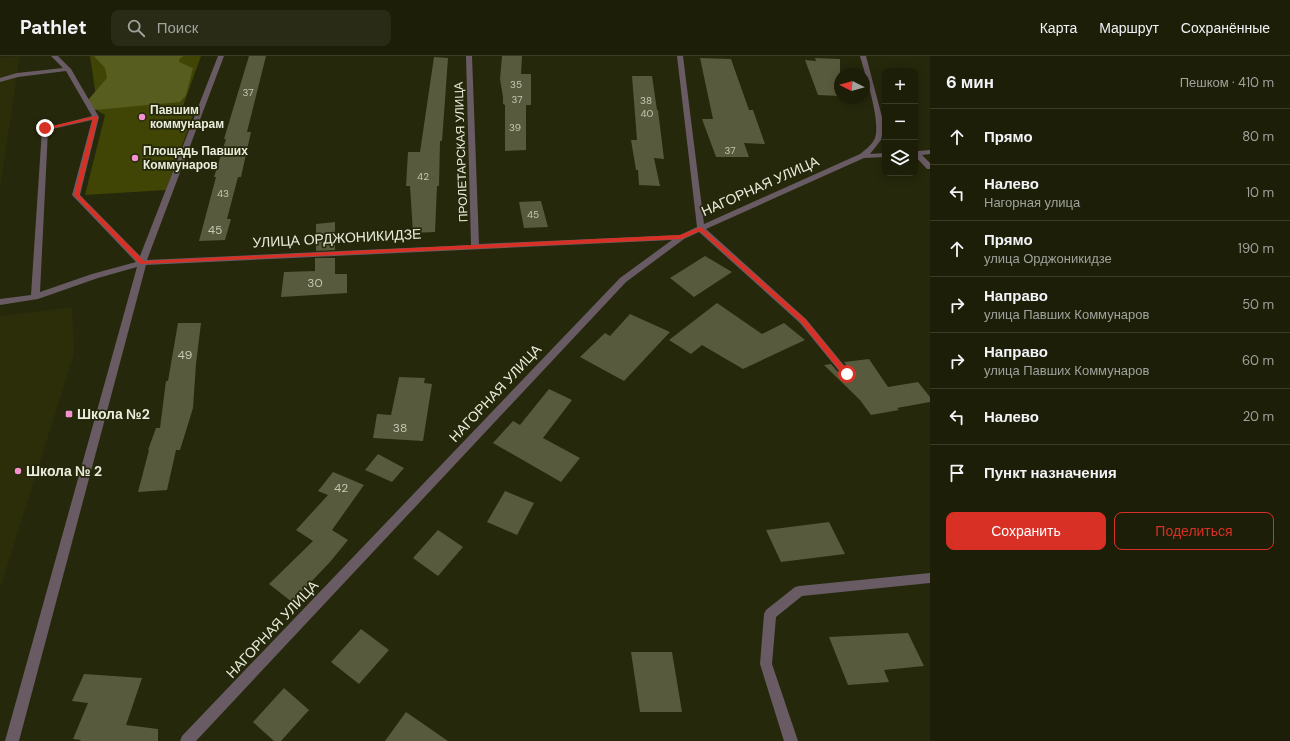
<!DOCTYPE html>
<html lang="ru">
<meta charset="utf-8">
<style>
:root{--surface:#1c1e08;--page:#292b16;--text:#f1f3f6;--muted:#a0a29c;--line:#3a3c29;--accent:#d93025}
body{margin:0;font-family:"DM Sans",sans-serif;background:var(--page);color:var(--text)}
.controls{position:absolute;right:12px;top:12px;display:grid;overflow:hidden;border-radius:8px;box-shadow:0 2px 10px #0003}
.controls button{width:36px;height:36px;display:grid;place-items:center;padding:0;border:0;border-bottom:1px solid var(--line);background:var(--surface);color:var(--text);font:20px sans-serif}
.compass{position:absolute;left:834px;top:12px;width:36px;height:36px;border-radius:50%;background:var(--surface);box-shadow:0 2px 10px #0003;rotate:276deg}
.stop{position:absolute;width:12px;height:12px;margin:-9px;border:3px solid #d93025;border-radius:50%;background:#fff}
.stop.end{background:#d93025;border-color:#fff;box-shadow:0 1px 4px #0008}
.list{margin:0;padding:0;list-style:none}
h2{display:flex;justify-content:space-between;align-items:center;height:52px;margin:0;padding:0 16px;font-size:17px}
h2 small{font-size:13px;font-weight:400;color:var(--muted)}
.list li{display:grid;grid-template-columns:26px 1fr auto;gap:12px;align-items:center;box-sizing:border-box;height:56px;padding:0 16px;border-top:1px solid var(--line)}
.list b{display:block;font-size:15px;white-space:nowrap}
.list p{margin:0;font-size:13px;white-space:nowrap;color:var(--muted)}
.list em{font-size:13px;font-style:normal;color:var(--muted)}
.actions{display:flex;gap:8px;padding:12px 16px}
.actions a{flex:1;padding:9px 0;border:1px solid var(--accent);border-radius:8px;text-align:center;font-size:14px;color:var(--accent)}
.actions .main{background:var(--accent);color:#fff}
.icon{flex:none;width:22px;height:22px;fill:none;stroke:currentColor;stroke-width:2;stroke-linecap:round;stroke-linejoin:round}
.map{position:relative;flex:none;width:930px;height:685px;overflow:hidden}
header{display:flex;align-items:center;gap:24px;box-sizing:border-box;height:56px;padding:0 20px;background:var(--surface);border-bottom:1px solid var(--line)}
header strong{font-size:19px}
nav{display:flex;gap:22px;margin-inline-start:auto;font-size:14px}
.search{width:280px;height:36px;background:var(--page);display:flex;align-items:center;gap:10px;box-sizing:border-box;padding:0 14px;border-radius:8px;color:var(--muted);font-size:15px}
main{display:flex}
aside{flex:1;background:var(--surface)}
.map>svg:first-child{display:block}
.built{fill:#2b2e08}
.green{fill:#404405}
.forest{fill:#575d1f}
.building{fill:#575a3c}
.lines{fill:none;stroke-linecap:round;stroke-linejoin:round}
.minor{fill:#695b63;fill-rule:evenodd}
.route{fill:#d93025}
.poi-dot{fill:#f790cf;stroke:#25280b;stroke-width:1.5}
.labels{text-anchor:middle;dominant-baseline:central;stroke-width:3.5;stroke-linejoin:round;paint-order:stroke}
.far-number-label{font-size:10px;fill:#c5c8b3}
.far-poi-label{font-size:12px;font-weight:bold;fill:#eaeddb;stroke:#25280b;text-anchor:start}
.far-street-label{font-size:12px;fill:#eaeddb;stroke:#25280b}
.number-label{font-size:12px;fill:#c5c8b3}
.street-label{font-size:14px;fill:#eaeddb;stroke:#25280b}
.poi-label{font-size:14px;font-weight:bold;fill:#eaeddb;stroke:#25280b;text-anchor:start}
</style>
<header>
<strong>Pathlet</strong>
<div class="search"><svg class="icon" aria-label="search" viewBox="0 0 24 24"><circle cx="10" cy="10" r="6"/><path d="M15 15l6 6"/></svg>Поиск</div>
<nav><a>Карта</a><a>Маршрут</a><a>Сохранённые</a></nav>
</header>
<main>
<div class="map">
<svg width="930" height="685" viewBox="0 0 930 685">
<rect width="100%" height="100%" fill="#25280b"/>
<path class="built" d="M 20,0 L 15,32 L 0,132 L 0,2 Z
M 72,251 L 74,298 L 0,533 L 0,260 Z"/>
<path class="green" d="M 90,0 L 201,0 L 183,50 L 195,54 L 166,134 L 85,139 L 105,59 L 98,55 Z"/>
<path class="forest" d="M 94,0 L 184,0 L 180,2 L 179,6 L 193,12 L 186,39 L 180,46 L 95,54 L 88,44 L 107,22 L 105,12 Z"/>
<path class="building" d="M 249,0 L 266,0 L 247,76 L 251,76 L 241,121 L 238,121 L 227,163 L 231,163 L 225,184 L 199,185 L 216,121 L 214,121 L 226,83 L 224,83 Z
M 502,0 L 522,0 L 521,18 L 531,18 L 531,49 L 526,49 L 526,94 L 505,95 L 505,49 L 503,48 L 503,41 L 500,23 Z
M 434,1 L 448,2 L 442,85 L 440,85 L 439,130 L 437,130 L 435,176 L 413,177 L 410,130 L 406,130 L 408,96 L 420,96 Z
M 700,2 L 731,3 L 749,54 L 753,54 L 765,88 L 744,87 L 749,101 L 716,101 L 702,63 L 713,63 Z
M 815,2 L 840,3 L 840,40 L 818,39 L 805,4 L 816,5 Z
M 632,20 L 652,20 L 657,54 L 658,54 L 664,103 L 654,102 L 660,130 L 639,129 L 638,114 L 636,114 L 631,84 L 637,84 Z
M 541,145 L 548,171 L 524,172 L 519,146 Z
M 335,166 L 335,194 L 316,195 L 316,168 Z
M 705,200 L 732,216 L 694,241 L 670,222 Z
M 315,202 L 335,202 L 335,218 L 347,218 L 347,237 L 281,241 L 284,216 L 315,215 Z
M 717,247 L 762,278 L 784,267 L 805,284 L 743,313 L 702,289 L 691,298 L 669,284 Z
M 630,258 L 670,276 L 624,325 L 580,301 L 605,277 L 610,280 Z
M 178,267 L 201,267 L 196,308 L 193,352 L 180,394 L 176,394 L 167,434 L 138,436 L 149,394 L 148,394 L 156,372 L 160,372 L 166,325 L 168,325 Z
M 869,303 L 888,331 L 918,326 L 930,341 L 930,346 L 897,352 L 899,354 L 871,359 L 860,344 L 824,309 L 831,308 L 843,322 L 847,324 L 853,319 L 844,306 Z
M 399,321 L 425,322 L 424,327 L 432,328 L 423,385 L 373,382 L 377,358 L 391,359 Z
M 549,333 L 572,344 L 543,382 L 580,402 L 561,426 L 493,387 L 513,365 L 520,369 Z
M 378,398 L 404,412 L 392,426 L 365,414 Z
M 333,416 L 364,429 L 332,474 L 348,484 L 330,506 L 292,546 L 269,528 L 313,485 L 296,474 L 328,439 L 318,435 Z
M 505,435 L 534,447 L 517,479 L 487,466 Z
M 829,466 L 845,498 L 781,506 L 766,474 Z
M 438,474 L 463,491 L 438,520 L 413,502 Z
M 361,573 L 389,594 L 359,628 L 331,606 Z
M 908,577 L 924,610 L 884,614 L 889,626 L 848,629 L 829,581 Z
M 631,596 L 672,596 L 682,656 L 640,656 Z
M 84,618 L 142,622 L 126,669 L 158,673 L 158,685 L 80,685 L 81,684 L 73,683 L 88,647 L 72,645 Z
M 284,632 L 309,654 L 281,685 L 274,685 L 253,666 Z
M 406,656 L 448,685 L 385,685 Z"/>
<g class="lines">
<path class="minor" d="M 51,0 L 58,0 L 71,13 L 99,61 L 80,139 L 140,200 L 218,0 L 224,0 L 147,204 L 471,189 L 466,0 L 472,0 L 479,188 L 680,179 L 697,171 L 677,0 L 683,0 L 704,168 L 860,98 C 865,94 872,89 875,82 C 881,64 865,19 860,0 L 866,0 L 882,61 L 885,64 L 881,84 L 870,98 L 885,97 L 885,101 L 864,102 L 706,173 L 806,263 L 852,319 L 847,323 L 844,321 L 800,267 L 699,176 L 684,183 L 626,226 L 196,685 L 180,685 L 182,680 L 620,222 L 672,184 L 146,209 L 19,685 L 5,685 L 137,211 L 98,222 L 38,243 L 0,249 L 0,243 L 31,239 L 42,73 L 92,60 L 66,15 L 18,21 L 0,26 L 0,22 L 17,17 L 63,12 ZM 92,64 L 72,139 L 136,206 L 92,218 L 40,236 L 48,74 Z
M 915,94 L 918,95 L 930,94 L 930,98 L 922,99 L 930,107 L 930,113 L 927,113 L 915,100 Z
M 930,517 L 930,527 L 802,540 L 776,561 L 772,608 L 798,685 L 784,685 L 760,608 L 764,558 L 766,554 L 795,531 L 799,530 Z"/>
</g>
<path class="route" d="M 96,60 L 98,61 L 79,139 L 144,205 L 680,179 L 701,171 L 805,263 L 850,318 L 847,321 L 844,320 L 801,266 L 700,175 L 681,183 L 140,208 L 74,139 L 93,63 L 45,74 L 43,72 Z"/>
<g class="poi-dot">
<circle cx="142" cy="61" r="4"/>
<circle cx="135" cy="102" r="4"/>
<rect x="65" y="354" width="8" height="8" rx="2"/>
<circle cx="18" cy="415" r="4"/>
</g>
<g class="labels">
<g class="far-number-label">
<text x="516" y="28">35</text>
<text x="248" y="36">37</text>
<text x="517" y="43">37</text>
<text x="646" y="44">38</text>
<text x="647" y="57">40</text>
<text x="515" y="71">39</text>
<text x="730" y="94">37</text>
<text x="423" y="120">42</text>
<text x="223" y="137">43</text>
<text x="533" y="158">45</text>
</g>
<g class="far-poi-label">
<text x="150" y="54">Павшим<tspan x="150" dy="14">коммунарам</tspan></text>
<text x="143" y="95">Площадь Павших<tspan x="143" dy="14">Коммунаров</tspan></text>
</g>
<g class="far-street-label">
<text transform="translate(461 96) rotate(-92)">ПРОЛЕТАРСКАЯ УЛИЦА</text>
</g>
<g class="number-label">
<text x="215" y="174">45</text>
<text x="315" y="227">30</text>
<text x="185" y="299">49</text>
<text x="400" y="372">38</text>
<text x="341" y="432">42</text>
</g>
<g class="street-label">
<text transform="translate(760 130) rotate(-24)">НАГОРНАЯ УЛИЦА</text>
<text transform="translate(337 182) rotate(-3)">УЛИЦА ОРДЖОНИКИДЗЕ</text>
<text transform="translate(495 337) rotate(-47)">НАГОРНАЯ УЛИЦА</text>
<text transform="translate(272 573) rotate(-47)">НАГОРНАЯ УЛИЦА</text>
</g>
<g class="poi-label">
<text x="77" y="358">Школа №2</text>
<text x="26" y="415">Школа № 2</text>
</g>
</g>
</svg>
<div class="controls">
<button>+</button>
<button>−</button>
<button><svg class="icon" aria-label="layers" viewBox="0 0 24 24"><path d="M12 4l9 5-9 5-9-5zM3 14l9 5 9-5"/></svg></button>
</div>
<svg class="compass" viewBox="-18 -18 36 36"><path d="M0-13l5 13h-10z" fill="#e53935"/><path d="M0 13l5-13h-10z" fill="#a0a29c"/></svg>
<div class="stop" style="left:847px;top:318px"></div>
<div class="stop end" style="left:45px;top:72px"></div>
</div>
<aside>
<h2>6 мин<small>Пешком · 410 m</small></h2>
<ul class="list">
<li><svg class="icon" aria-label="ahead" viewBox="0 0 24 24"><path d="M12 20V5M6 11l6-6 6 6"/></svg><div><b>Прямо</b></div><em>80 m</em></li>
<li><svg class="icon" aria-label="left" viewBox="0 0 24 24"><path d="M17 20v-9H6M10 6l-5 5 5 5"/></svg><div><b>Налево</b><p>Нагорная улица</p></div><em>10 m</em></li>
<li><svg class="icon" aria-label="ahead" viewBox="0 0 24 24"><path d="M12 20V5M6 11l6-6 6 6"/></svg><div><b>Прямо</b><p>улица Орджоникидзе</p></div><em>190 m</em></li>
<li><svg class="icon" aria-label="right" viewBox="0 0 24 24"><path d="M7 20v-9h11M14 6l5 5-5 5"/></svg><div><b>Направо</b><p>улица Павших Коммунаров</p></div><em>50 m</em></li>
<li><svg class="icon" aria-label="right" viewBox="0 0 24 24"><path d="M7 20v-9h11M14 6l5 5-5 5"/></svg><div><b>Направо</b><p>улица Павших Коммунаров</p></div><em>60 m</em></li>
<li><svg class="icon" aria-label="left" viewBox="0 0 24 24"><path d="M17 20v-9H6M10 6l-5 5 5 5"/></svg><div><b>Налево</b></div><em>20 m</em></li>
<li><svg class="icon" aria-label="arrive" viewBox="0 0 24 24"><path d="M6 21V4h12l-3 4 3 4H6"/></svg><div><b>Пункт назначения</b></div></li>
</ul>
<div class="actions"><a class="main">Сохранить</a><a>Поделиться</a></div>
</aside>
</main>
